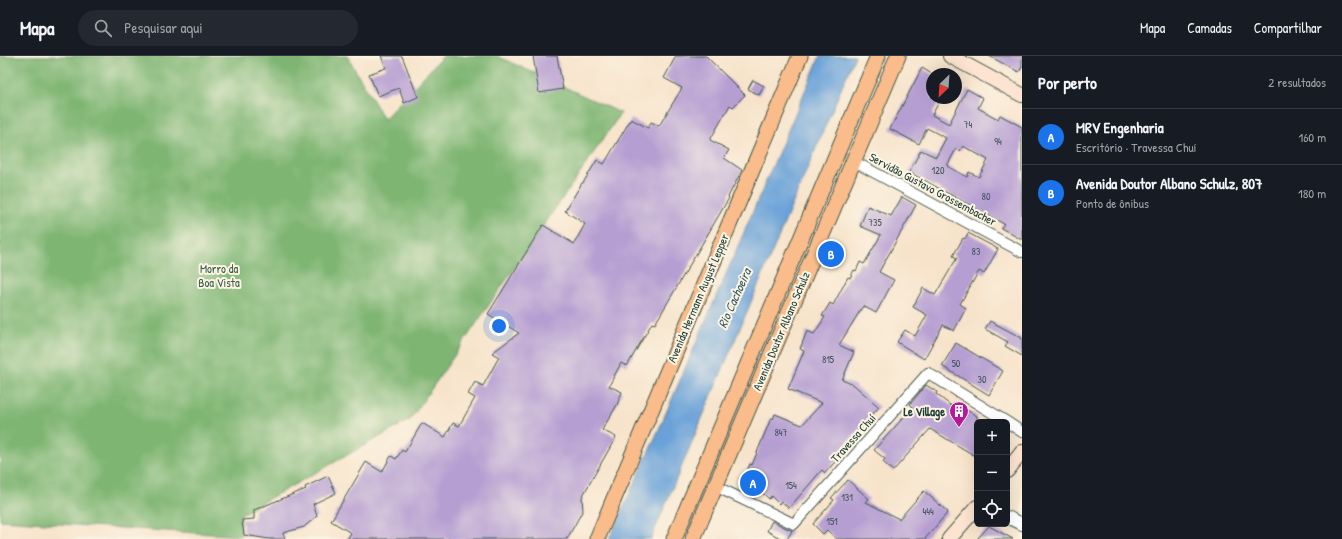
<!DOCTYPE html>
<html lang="pt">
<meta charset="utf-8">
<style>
:root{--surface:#171b24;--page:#242831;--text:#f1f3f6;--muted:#9ea1a6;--line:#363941;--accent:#1a73e8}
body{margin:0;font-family:"Patrick Hand",sans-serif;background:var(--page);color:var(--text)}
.controls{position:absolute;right:12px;bottom:12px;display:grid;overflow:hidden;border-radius:6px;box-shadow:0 4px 16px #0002}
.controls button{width:36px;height:36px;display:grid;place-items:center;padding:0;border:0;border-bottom:1px solid var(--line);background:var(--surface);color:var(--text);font:20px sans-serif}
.compass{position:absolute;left:926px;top:12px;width:36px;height:36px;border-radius:50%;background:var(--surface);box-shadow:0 4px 16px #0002;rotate:205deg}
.you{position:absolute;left:499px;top:270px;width:14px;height:14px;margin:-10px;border:3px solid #fff;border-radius:50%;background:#1a73e8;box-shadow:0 0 0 6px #1a73e833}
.badge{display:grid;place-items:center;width:26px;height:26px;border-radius:50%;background:var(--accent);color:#fff;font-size:13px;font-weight:700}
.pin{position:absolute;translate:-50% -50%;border:2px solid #fff;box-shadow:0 1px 4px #0006}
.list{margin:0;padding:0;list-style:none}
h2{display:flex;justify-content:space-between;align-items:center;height:52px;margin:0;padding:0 16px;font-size:17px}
h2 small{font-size:13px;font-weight:400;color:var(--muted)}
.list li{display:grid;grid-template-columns:26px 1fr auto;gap:12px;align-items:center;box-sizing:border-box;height:56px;padding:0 16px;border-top:1px solid var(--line)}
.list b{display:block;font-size:15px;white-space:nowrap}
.list p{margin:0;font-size:13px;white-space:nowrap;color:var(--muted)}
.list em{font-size:13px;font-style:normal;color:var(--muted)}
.icon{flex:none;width:22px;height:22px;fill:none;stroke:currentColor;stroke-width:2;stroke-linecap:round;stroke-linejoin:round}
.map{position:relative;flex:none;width:1022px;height:483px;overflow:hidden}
header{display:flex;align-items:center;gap:24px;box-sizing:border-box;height:56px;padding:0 20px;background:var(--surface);border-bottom:1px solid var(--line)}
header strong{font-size:19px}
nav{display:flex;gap:22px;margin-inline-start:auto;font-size:14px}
.search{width:280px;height:36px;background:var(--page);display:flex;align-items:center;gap:10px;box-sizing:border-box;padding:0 14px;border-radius:22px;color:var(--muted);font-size:15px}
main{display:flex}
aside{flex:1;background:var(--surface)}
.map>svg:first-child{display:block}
.forest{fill:#7eb572;stroke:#4e7953}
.water{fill:#69a1d8;stroke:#446f86}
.building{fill:#b59ed2;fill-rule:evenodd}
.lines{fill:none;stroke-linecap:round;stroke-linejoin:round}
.minor-casing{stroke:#3f564a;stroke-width:12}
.tertiary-casing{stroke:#3f564a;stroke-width:14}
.secondary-casing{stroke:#3f564a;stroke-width:16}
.primary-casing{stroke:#3f564a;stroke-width:17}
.minor{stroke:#fff;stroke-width:10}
.tertiary{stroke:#fff;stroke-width:12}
.secondary{stroke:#fde4d0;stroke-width:14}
.primary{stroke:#f9bc8a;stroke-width:15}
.labels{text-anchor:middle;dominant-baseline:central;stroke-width:4;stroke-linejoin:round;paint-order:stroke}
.number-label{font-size:10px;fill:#44555c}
.street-label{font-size:12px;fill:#1f3d34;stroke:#fcf5e5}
.park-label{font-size:12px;fill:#385b44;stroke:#fcf5e5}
.poi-label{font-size:12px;font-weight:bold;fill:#1f3d34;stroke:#fcf5e5;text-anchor:end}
.water-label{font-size:13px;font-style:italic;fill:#355b65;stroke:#fcf5e5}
</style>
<header>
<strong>Mapa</strong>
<div class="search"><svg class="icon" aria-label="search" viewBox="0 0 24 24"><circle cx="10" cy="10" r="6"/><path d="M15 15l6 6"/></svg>Pesquisar aqui</div>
<nav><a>Mapa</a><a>Camadas</a><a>Compartilhar</a></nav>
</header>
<main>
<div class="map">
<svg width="1022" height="483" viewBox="0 0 1022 483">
<rect width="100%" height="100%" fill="#fcf5e5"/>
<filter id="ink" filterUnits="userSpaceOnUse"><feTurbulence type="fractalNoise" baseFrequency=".025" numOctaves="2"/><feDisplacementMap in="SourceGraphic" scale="8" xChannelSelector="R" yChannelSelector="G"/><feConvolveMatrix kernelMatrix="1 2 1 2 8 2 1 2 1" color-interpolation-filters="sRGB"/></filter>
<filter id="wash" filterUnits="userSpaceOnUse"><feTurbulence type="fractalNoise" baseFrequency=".012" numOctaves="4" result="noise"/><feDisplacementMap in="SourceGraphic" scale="16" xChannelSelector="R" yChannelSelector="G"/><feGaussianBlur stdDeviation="0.9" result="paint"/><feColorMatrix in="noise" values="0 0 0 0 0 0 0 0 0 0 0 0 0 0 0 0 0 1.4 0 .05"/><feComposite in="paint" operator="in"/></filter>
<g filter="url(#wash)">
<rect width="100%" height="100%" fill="#f7e3ca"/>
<path class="forest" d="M 0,0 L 347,0 L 384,63 L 443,0 L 497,0 L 621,57 L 410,364 L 240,459 L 241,480 L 0,464 Z"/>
<path class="water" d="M 820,0 L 855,0 L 651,483 L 609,483 L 659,373 Z"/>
<g id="blocks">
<path class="building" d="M 381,0 L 402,0 L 418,41 L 404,47 L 399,32 L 378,40 L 369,18 L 386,12 Z
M 533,0 L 557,0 L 563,33 L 539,37 Z
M 676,0 L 706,0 L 745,39 L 733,51 L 730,49 L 710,84 L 729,94 L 724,102 L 742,114 L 728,141 L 729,142 L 655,268 L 652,267 L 627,310 L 621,307 L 609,330 L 622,336 L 617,349 L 602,374 L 616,381 L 582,441 L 583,454 L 567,483 L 347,483 L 351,477 L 331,465 L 366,406 L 382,416 L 391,400 L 396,403 L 402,394 L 405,396 L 422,367 L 445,381 L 453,367 L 459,370 L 475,342 L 468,338 L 475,326 L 483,330 L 499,301 L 492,297 L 519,277 L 488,258 L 543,169 L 574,188 L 585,168 L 565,155 L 582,127 L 583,127 L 597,104 L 604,108 L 631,63 L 648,72 L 651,66 L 659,70 L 682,32 L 664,22 Z
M 989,0 L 1022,0 L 1022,11 L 1019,16 Z
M 922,12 L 932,18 L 932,42 L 941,42 L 932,59 L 949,68 L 967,33 L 983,42 L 978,52 L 998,63 L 1000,59 L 1022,71 L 1022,184 L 1001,172 L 1004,168 L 909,116 L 921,94 L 936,101 L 946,82 L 927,72 L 919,88 L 890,73 ZM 963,90 L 988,104 L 979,121 L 969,116 L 967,121 L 947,110 L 956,93 L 960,95 Z
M 753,24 L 764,30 L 759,39 L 748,33 Z
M 902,141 L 916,149 L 879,216 L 894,224 L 876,257 L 863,250 L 839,289 L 854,296 L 842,324 L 854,329 L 879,351 L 839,396 L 842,398 L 825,417 L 822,414 L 789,452 L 781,445 L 779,448 L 771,440 L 769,443 L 764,438 L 741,429 L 750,408 L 752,409 L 771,362 L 773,363 L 775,358 L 802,369 L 822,347 L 788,333 L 804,295 L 800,293 L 807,275 L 814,278 L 825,261 L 822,260 L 830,247 L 833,249 L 848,221 L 850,222 L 854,214 L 856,215 L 860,206 L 864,208 L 881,179 L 860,170 L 868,150 L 891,160 Z
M 968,177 L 998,193 L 984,218 L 979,215 L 960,248 L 966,252 L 954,275 L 943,269 L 924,303 L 897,286 L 905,274 L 915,280 L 927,259 L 913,251 L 923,232 L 935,239 L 957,202 L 953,200 L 963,182 L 965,183 Z
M 990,265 L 1022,282 L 1022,300 L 1005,290 L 1008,286 L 985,273 Z
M 956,287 L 1003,315 L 989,339 L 942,310 Z
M 926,329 L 937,336 L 936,338 L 954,352 L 956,348 L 977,360 L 977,401 L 930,373 L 893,415 L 883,406 L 885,403 L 874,394 L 913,351 L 910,348 Z
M 328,420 L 336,437 L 313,448 L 317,460 L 304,471 L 283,477 L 285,483 L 269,483 L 244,479 L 242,464 L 254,463 L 254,454 L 306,433 L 305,431 Z
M 848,424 L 869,443 L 866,446 L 899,463 L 924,435 L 948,456 L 925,483 L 837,483 L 827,474 L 823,478 L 813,468 L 834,444 L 831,442 Z
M 772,465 L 792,475 L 787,483 L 782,483 L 767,475 Z
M 989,470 L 1013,483 L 977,483 Z"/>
</g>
</g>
<g filter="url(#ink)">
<use href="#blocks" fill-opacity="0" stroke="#3f564a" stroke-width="1"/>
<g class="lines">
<g class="minor-casing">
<path id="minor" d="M 853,105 L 1022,196
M 1007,366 L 1022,376
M 715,430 L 794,468 L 928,317 L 1007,366"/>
</g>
<g class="tertiary-casing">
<path id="tertiary" d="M 1007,461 L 1022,468"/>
</g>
<g class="secondary-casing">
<path id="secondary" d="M 950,0 L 1022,39
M 1007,415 L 1022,396
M 949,483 L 977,451"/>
</g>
<g class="primary-casing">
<path id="primary" d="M 597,483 L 800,0
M 674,483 L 878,0
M 693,483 L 898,0"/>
</g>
<use href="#minor" class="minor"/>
<use href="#tertiary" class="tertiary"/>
<use href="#secondary" class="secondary"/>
<use href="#primary" class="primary"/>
</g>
</g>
<defs>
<g id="building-pin" transform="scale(1)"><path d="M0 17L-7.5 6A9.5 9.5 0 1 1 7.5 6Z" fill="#b5179e" stroke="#fcf5e5"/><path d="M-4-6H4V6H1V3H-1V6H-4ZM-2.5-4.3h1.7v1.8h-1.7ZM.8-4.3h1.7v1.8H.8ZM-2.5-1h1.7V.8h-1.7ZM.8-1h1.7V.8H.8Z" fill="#fff"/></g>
</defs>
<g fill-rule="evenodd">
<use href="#building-pin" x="959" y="355"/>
</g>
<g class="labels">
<g class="number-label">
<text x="968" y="68">74</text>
<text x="998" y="85">94</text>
<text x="938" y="114">120</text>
<text x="986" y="140">80</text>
<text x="875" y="166">735</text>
<text x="976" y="195">83</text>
<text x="828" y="303">815</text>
<text x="956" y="307">50</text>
<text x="982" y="323">30</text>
<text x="781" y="376">847</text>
<text x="791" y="429">154</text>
<text x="847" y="441">131</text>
<text x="928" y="455">444</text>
<text x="832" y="465">151</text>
</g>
<g class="street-label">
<text transform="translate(933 133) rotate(28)">Servidão Gustavo Grossembacher</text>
<text transform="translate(698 242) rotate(-67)">Avenida Hermann August Lepper</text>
<text transform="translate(781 275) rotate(-67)">Avenida Doutor Albano Schulz</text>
<text transform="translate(853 382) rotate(-48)">Travessa Chuí</text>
</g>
<g class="park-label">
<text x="219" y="212">Morro da<tspan x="219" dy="14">Boa Vista</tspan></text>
</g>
<g class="poi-label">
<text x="945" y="355">Le Village</text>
</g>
<g class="water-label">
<text transform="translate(734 242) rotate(-66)">Rio Cachoeira</text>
</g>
</g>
</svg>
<div class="controls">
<button>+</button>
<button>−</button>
<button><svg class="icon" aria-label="locate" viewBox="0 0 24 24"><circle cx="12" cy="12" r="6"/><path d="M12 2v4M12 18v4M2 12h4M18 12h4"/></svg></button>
</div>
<svg class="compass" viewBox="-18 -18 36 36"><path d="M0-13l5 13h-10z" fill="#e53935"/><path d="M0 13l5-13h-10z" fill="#9ea1a6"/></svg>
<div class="you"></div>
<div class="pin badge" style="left:753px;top:427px">A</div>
<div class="pin badge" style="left:831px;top:198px">B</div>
</div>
<aside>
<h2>Por perto<small>2 resultados</small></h2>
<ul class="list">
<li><span class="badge">A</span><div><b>MRV Engenharia</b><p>Escritório · Travessa Chuí</p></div><em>160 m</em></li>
<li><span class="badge">B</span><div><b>Avenida Doutor Albano Schulz, 807</b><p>Ponto de ônibus</p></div><em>180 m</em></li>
</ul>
</aside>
</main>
